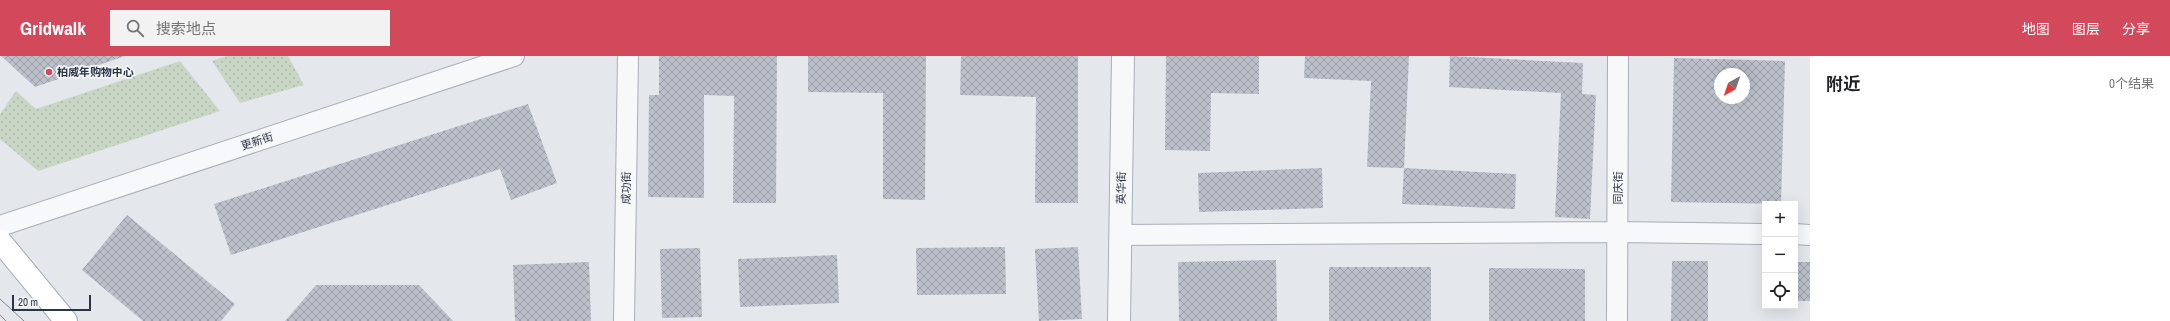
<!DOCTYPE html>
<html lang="zh">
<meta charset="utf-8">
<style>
:root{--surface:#fff;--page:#f2f2f2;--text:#202124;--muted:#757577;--line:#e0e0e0;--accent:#d1495b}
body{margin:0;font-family:"Archivo Narrow","Noto Sans SC",sans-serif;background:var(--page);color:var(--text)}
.controls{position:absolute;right:12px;bottom:12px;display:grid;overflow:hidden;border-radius:0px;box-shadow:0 4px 16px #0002}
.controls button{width:36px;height:36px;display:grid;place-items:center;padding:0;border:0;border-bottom:1px solid var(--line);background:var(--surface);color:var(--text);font:20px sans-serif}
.compass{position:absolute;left:1714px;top:12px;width:36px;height:36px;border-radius:50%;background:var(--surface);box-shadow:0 4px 16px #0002;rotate:220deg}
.scale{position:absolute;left:12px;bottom:10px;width:79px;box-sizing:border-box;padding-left:4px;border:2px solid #2b3445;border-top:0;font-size:11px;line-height:14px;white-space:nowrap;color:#2b3445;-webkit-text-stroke:3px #f4f6f9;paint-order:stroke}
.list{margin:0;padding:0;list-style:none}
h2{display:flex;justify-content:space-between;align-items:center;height:52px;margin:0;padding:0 16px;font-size:17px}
h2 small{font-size:13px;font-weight:400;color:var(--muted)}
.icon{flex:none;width:22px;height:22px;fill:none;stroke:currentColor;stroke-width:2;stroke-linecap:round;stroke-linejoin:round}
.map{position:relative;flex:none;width:1810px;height:265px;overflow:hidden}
header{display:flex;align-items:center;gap:24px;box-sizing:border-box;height:56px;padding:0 20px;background:var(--accent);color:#fff}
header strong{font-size:19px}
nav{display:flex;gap:22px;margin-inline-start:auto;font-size:14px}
.search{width:280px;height:36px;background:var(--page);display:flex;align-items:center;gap:10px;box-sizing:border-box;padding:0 14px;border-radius:0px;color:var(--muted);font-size:15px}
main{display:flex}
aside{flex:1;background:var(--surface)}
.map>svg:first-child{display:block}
.grass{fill:url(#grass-dots)}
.building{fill:url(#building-cross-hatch);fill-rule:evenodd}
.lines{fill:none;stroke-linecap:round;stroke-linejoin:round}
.minor-casing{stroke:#a9aeb7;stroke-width:22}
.tertiary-casing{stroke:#a9aeb7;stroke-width:24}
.primary-casing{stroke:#a3abb8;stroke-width:24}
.minor{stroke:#f7f8fa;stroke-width:20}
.tertiary{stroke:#f7f8fa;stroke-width:22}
.primary{stroke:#fff;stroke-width:22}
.tram{stroke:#7d8696;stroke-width:1}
.poi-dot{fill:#d1495b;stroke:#f4f6f9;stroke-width:1.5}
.labels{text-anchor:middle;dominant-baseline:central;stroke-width:3.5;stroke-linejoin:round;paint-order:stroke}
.poi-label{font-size:11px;font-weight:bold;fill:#2b3445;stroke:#f4f6f9;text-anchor:start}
.street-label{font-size:11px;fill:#2b3445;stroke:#f4f6f9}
</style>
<header>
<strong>Gridwalk</strong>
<div class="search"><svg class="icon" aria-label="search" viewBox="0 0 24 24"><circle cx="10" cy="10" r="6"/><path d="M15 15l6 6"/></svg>搜索地点</div>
<nav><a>地图</a><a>图层</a><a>分享</a></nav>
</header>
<main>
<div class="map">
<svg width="1810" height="265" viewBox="0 0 1810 265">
<defs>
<pattern id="grass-dots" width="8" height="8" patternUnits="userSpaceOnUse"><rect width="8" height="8" fill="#c9d6c5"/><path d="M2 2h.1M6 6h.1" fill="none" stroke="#adb8ab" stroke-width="1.8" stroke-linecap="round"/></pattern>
<pattern id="building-cross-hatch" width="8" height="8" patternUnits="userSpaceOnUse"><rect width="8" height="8" fill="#bbc0ca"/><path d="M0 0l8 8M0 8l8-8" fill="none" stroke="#989da6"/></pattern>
</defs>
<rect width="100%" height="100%" fill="#e4e7ec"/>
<path class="grass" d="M 226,0 L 288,0 L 304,29 L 240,47 L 212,5 Z
M 180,5 L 220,55 L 38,115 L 0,83 L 0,58 L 16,35 L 36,53 Z"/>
<path class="building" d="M 1,0 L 125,0 L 35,31 Z
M 659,0 L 777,0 L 776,147 L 733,147 L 734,40 L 704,39 L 704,142 L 648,141 L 649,39 L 659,39 Z
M 808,0 L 926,0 L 925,144 L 883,143 L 883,37 L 808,36 Z
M 961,0 L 1078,0 L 1078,147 L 1035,147 L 1036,41 L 960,39 Z
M 1166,0 L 1259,0 L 1259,38 L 1211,37 L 1210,95 L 1165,94 Z
M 1305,0 L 1409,0 L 1404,112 L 1367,111 L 1371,25 L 1304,22 Z
M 1450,0 L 1583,7 L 1582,38 L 1596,39 L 1590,163 L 1555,161 L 1561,37 L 1449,31 Z
M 1674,2 L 1785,5 L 1781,148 L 1671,146 ZM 1720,18 L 1744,18 L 1744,42 L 1720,42 Z
M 528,48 L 557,127 L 511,144 L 500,113 L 231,199 L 214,148 Z
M 1322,112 L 1323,152 L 1199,156 L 1198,117 Z
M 1404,112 L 1516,118 L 1515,153 L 1402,148 Z
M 127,159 L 235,248 L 221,265 L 143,265 L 82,214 Z
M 1005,191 L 1006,238 L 917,239 L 916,192 Z
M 1078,191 L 1082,263 L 1039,265 L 1035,193 Z
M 700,192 L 702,261 L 662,262 L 660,193 Z
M 837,199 L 839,247 L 740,251 L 738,203 Z
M 1276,204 L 1277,265 L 1179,265 L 1178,206 Z
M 1672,205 L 1708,205 L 1708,265 L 1671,265 Z
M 1762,205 L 1765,205 L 1765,245 L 1762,245 Z
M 589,206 L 591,265 L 515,265 L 513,209 Z
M 1795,206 L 1810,206 L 1810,245 L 1795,245 Z
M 1329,211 L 1431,211 L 1431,265 L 1329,265 Z
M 1489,212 L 1585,213 L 1585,265 L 1489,265 Z
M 316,229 L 419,229 L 453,265 L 285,265 Z"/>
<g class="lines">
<g class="minor-casing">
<path id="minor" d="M 0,170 L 514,0
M 1795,178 L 1810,179
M 1120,179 L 1617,176 L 1765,178
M 624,265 L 628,0
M 1617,265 L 1618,0"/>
</g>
<g class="tertiary-casing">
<path id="tertiary" d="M 1119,265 L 1123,0"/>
</g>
<g class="primary-casing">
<path id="primary" d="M 0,185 L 66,265"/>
</g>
<use href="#minor" class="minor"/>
<use href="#tertiary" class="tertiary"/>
<use href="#primary" class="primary"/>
<path class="tram" d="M 0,243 L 24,265
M 0,259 L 6,265"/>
</g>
<circle class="poi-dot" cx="49" cy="16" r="4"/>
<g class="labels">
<g class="poi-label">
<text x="57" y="16">柏威年购物中心</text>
</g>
<g class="street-label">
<text transform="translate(257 85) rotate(-18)">更新街</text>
<text transform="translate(626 132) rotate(-89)">成功街</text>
<text transform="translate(1121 132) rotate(-89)">英华街</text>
<text transform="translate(1618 132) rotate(-90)">同庆街</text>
</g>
</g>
</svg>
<div class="controls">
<button>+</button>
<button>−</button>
<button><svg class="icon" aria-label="locate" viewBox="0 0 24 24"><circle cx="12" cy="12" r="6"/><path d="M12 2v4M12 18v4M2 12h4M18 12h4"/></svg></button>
</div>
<svg class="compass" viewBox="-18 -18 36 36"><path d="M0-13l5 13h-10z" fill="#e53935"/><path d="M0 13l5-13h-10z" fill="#757577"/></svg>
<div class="scale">20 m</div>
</div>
<aside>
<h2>附近<small>0个结果</small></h2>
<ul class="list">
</ul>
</aside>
</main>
